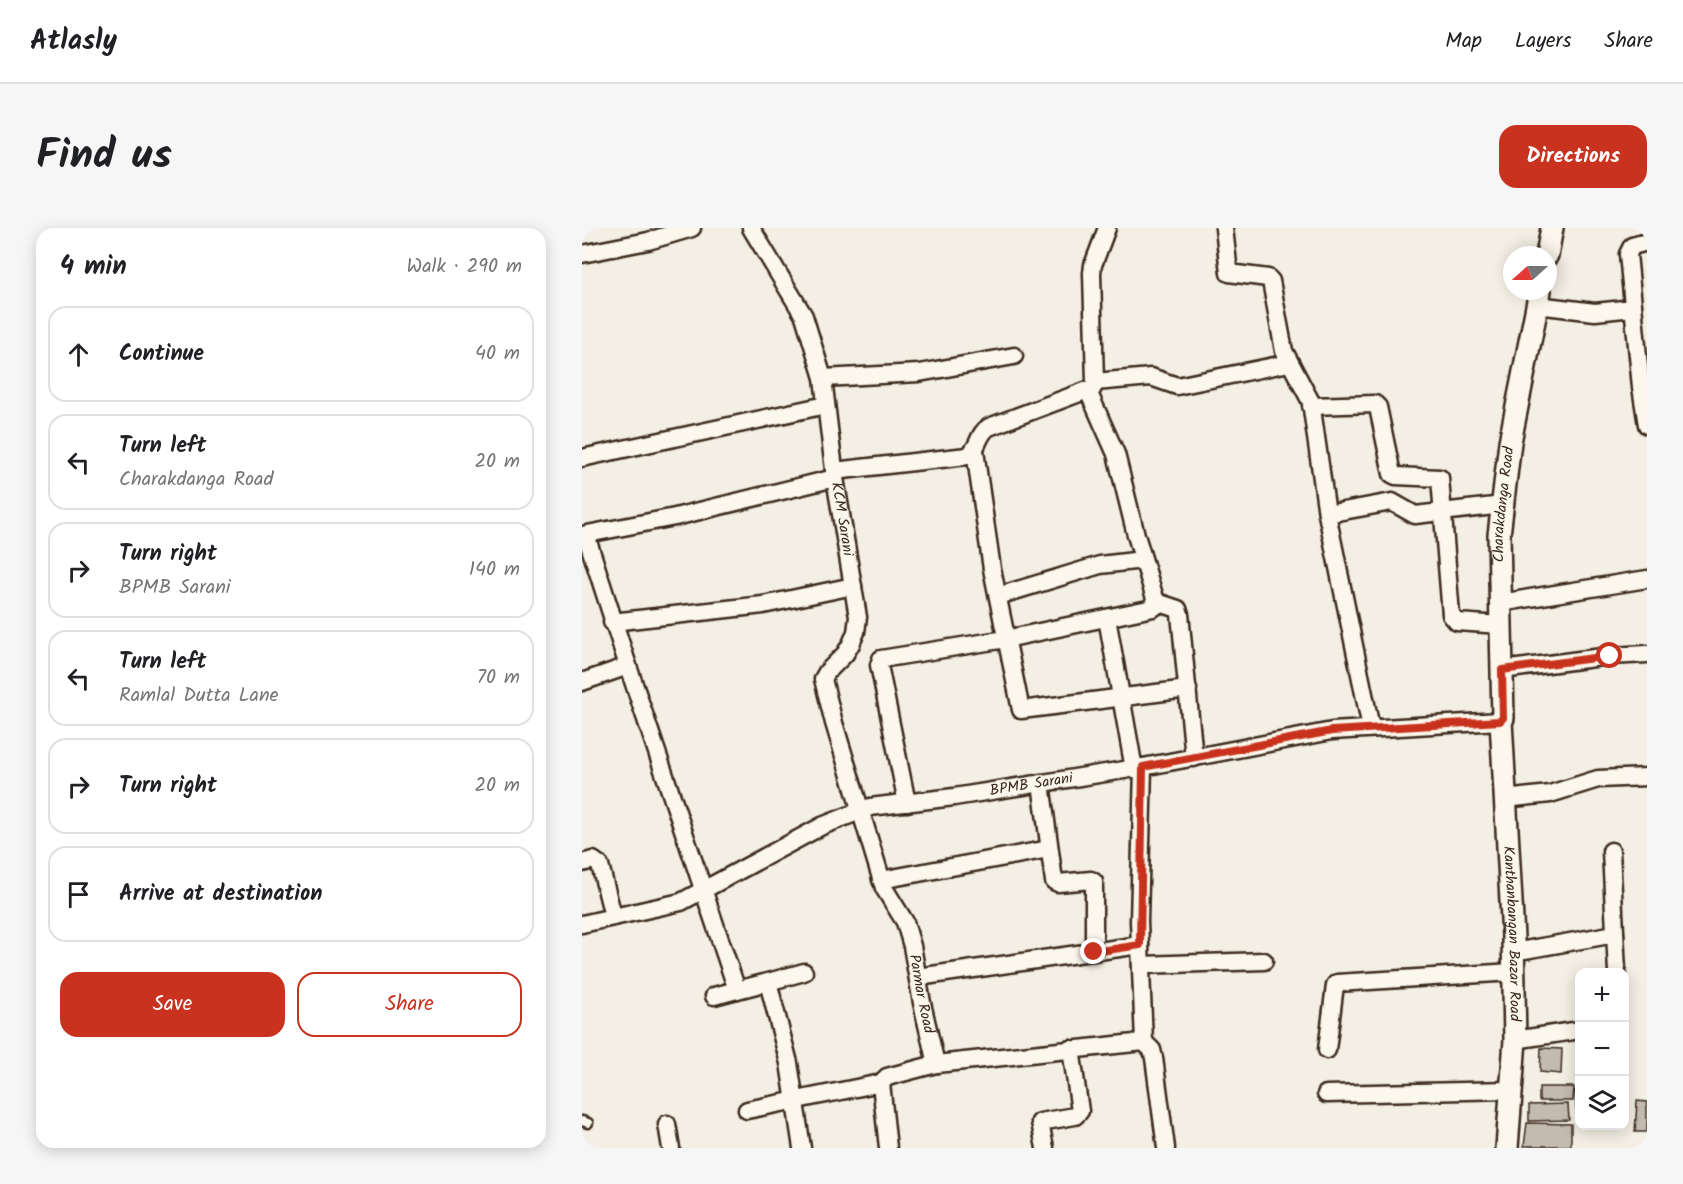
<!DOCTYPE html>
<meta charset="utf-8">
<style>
:root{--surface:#fff;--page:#f6f6f6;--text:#202124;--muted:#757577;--line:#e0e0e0;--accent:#c8321e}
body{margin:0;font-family:Kalam,sans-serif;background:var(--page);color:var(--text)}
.controls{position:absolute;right:18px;bottom:18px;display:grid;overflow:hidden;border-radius:12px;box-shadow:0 3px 15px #0003}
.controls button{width:54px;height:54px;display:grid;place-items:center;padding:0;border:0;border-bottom:2px solid var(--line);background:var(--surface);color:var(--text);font:30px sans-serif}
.compass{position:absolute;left:921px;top:18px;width:54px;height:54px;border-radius:50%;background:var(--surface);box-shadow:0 3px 15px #0003;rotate:249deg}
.stop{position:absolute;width:18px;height:18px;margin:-14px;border:4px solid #c8321e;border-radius:50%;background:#fff}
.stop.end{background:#c8321e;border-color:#fff;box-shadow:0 2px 6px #0008}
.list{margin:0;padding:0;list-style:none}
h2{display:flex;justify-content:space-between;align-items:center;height:78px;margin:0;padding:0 24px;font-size:26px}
h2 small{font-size:20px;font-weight:400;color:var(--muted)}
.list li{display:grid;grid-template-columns:39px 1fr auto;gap:18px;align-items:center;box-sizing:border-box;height:96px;margin:0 12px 12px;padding:0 12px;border:2px solid var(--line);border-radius:18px}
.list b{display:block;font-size:22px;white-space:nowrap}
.list p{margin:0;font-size:20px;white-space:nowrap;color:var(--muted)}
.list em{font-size:20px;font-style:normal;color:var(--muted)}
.actions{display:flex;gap:12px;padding:18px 24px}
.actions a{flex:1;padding:14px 0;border:2px solid var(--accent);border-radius:18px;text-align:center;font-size:21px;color:var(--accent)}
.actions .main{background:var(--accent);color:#fff}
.icon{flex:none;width:33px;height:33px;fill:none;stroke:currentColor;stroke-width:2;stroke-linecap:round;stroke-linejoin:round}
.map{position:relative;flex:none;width:1065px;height:920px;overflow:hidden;border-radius:18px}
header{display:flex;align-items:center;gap:36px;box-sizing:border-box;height:84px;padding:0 30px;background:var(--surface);border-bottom:2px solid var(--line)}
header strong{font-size:28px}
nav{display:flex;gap:33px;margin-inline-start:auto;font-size:21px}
.intro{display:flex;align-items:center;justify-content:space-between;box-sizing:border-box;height:144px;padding:0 36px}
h1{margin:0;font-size:42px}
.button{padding:15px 27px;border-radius:18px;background:var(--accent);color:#fff;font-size:21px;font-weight:700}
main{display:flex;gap:36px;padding:0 36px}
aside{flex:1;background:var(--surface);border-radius:18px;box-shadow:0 3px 15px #0003}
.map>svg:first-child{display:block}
.building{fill:#c3bbb0;stroke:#3b2a1e;stroke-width:1.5}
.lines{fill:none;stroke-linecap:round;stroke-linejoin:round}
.service-casing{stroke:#3b2a1e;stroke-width:13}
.minor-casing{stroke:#3b2a1e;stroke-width:21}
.tertiary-casing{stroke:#3b2a1e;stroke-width:26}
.service{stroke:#fbf7ec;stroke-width:8}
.minor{stroke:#fbf7ec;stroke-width:16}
.tertiary{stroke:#fbf7ec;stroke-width:21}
.route{stroke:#c8321e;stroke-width:8}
.labels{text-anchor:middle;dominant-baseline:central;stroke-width:4.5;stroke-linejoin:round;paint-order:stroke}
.street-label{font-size:15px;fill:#3b2a1e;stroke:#fbf7ec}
</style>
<header>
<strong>Atlasly</strong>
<nav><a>Map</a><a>Layers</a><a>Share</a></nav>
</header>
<div class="intro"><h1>Find us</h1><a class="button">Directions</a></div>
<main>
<aside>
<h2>4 min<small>Walk · 290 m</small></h2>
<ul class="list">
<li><svg class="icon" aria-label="ahead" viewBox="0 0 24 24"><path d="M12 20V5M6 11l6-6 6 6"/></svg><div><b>Continue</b></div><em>40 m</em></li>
<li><svg class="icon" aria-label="left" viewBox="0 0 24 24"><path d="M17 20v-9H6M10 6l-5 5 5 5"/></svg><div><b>Turn left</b><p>Charakdanga Road</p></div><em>20 m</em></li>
<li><svg class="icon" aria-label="right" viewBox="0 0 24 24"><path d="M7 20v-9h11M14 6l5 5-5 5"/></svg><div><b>Turn right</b><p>BPMB Sarani</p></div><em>140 m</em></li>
<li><svg class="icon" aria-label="left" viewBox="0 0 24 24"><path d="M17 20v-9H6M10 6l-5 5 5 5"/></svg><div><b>Turn left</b><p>Ramlal Dutta Lane</p></div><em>70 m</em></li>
<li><svg class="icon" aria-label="right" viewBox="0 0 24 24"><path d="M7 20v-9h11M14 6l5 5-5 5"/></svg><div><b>Turn right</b></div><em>20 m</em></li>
<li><svg class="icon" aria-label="arrive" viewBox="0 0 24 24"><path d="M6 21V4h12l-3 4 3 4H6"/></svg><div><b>Arrive at destination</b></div></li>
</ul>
<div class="actions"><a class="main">Save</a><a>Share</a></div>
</aside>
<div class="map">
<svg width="1065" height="920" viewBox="0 0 1065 920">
<rect width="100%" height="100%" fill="#f3efe4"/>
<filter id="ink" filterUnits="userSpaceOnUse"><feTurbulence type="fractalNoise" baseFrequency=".0167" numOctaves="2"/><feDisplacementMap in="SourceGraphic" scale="12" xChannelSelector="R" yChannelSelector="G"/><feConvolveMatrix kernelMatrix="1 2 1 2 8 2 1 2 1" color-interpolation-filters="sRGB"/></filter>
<g filter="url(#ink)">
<path class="building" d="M 959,820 L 980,821 L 979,846 L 958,844 Z
M 957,859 L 992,859 L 991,873 L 957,873 Z
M 993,863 L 998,863 L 998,880 L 994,880 Z
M 1055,873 L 1065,874 L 1065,904 L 1053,904 Z
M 986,876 L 987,892 L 947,893 L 947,877 Z
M 945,895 L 989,896 L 989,918 L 942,918 Z"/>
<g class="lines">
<g class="service-casing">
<path id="service" d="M 0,893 L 6,895"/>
</g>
<g class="minor-casing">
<g id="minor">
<path id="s1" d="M 169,0 L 222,88 L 241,150 L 253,250 L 276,389 L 274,404 L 269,416 L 263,426 L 245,444 L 241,451 L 252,495 L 302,660 L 323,694 L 330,718 L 340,775 L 354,836 L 305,849 L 299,855 L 306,920"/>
<path d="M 642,0 L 647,45 L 686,50 L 689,53 L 702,123 L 729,174 L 745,286 L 789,500"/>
<path d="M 1065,14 L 1050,18 L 1046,26 L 1059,159 L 1065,197"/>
<path d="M 0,26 L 66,13 L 110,0"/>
<path d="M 955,77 L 1013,84 L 1051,80"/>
<path d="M 241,150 L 337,145 L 432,128"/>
<path d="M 513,154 L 569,149 L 595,158 L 707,135"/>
<path d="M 729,178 L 793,176 L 796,179 L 810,246 L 814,248 L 858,250 L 869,387 L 875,394 L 919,397"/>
<path d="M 393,223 L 410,341 L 439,482 L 606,461"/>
<path d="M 0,230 L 244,177"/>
<path d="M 252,243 L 385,228 C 397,222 395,206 407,199 L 511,160 L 513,154 L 510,45 L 511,37 L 525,0"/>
<path d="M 745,286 L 810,274 L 833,287 L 921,277"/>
<path d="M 0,307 L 93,289 L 253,250"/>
<path d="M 416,368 L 518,337 L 561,332"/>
<path d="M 575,374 L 596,381 L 598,386 L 612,530"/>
<path d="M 918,375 L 1065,351"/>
<path d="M 525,390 L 552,541"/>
<path d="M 30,394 L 181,377 L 271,358"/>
<path d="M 46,438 L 155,762 L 186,754 L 207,835 L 220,920"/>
<path d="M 920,442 L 1028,428 L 1065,426"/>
<path d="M 0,454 L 46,438 L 4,307"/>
<path d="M 561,539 L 557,693 L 562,814 L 570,822 L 572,830 L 584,920"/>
<path d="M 459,555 L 472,653 L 476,655 L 509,652 L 512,654 L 512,724"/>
<path d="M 923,571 L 968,566 L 1016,551 L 1065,549"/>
<path d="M 325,575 L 297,437 L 299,431 L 424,411 L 571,380 L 575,377 L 554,307 L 534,226 L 506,163"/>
<path d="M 1029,623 L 1035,744"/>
<path d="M 0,635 L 11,632 L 18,637 L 31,688"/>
<path d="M 299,652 L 467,621"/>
<path id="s2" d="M 0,696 L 99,674 L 240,598 L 288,579 L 372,569 L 561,539 L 750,503 L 918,493"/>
<path d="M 931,724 L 1033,706"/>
<path d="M 559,737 L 682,733"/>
<path d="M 336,749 L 558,717"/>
<path d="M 186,754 L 222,744"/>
<path d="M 132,768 L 155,762"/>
<path d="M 933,812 L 998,802"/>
<path d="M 745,822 L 753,757 L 755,755 L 931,744"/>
<path d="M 354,836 L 562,814"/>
<path d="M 744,866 L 929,862"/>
<path d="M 165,882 L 299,855"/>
<path d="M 85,896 L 89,920"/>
<path d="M 463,920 L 458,894 L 493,888 L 498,883 L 489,821"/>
</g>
</g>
<g class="tertiary-casing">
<g id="tertiary">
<path d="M 965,27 L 970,0"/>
<path id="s3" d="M 918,493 L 921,490 L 917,307 L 928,214 L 958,63"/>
<path id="s4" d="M 919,493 L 931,709 L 933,812 L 925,920"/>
</g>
</g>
<use href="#service" class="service"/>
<use href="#minor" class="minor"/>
<use href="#tertiary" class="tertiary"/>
</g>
</g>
<g class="lines" filter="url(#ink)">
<path class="route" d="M 512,724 L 558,717 L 561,539 L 750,503 L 918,493 L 921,490 L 920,442 L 1028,428"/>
</g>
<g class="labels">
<g class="street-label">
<text stroke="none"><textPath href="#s3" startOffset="218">Charakdanga Road</textPath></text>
<text stroke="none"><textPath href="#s1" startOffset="310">KCM Sarani</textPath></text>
<text stroke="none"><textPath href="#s2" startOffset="476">BPMB Sarani</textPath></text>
<text stroke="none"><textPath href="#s4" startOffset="213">Kanthanbangan Bazar Road</textPath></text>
<text stroke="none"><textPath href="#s1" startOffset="814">Parmar Road</textPath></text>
</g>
</g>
</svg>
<div class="controls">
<button>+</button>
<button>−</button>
<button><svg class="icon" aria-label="layers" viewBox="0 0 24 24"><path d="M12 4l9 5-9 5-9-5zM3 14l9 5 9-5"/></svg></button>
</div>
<svg class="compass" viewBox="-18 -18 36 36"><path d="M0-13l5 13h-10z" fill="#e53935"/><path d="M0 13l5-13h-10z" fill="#757577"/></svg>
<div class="stop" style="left:1028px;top:428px"></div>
<div class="stop end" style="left:512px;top:724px"></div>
</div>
</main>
